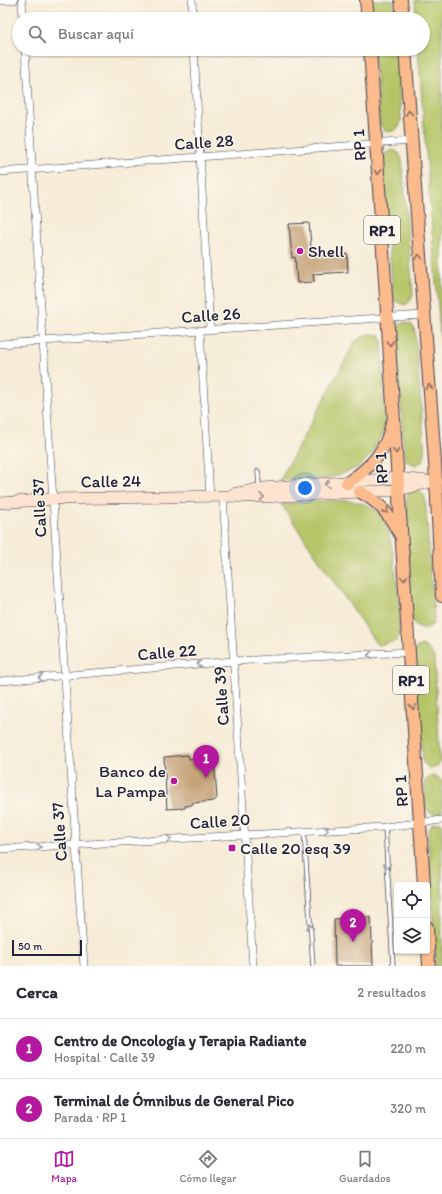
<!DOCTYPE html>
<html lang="es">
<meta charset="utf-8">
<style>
:root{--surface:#fff;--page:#f7f7f7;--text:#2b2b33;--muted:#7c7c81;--line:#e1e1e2;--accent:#b5179e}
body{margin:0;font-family:Itim,sans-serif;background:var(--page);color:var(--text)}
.controls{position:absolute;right:12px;bottom:12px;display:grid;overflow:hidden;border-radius:4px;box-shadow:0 1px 3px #0004}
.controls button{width:36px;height:36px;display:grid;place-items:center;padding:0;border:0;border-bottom:1px solid var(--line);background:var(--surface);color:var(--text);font:20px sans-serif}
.scale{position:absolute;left:12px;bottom:10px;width:70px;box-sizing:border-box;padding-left:4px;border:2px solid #22223b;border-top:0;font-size:11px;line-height:14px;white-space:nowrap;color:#22223b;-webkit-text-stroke:3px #fbf7ec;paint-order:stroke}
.you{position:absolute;left:305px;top:488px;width:14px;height:14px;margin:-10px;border:3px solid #fff;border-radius:50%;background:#1a73e8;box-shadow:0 0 0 6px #1a73e833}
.badge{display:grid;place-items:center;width:26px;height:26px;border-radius:50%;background:var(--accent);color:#fff;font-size:13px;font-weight:700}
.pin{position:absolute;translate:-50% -33px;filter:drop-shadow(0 1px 2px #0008)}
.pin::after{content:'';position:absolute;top:21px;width:14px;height:12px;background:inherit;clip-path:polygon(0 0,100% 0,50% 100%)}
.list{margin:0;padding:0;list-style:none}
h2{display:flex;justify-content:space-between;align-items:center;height:52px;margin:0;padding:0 16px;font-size:17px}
h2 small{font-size:13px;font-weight:400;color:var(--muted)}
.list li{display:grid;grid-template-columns:26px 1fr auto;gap:12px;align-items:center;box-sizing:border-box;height:60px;padding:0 16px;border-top:1px solid var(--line)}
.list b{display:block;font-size:15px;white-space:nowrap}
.list p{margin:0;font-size:13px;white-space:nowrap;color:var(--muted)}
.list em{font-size:13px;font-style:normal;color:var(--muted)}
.icon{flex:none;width:22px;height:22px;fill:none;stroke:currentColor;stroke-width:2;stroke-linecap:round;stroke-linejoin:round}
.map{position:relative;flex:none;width:442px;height:966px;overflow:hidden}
.search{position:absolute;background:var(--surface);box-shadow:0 1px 3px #0004;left:12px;right:12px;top:12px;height:44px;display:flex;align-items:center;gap:10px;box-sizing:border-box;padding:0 14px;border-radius:22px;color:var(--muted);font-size:15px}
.sheet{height:172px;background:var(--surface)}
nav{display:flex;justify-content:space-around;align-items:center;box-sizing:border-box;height:56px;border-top:1px solid var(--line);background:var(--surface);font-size:11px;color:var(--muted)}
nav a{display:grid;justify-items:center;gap:2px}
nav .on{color:var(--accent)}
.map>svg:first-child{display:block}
.green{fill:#b6c568;stroke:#6c7452}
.building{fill:#c29d72}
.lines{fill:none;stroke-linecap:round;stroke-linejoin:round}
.lane-casing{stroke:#424052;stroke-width:5}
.street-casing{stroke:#424052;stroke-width:8}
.secondary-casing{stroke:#424052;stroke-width:12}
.primary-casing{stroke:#424052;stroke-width:14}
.lane{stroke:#fff;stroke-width:3.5}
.street{stroke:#fff;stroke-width:7}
.secondary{stroke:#fde4d1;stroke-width:11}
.primary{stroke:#fbbb8d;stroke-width:12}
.oneway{stroke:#8e6e64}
.oneway2{stroke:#9a8d8e}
.oneway3{stroke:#9c9ca7}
.poi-dot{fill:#b5179e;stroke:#fbf7ec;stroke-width:1.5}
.labels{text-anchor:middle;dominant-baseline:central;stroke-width:3;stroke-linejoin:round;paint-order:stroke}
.shield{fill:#fbf7ec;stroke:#636270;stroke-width:1}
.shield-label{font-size:16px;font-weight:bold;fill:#22223b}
.street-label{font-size:17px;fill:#22223b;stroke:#fbf7ec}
.poi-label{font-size:17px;fill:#22223b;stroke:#fbf7ec;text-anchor:start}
</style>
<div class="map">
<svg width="442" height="966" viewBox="0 0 442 966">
<rect width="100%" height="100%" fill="#fbf7ec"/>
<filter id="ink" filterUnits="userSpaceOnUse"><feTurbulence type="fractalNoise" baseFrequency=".025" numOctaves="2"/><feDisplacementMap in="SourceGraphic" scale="8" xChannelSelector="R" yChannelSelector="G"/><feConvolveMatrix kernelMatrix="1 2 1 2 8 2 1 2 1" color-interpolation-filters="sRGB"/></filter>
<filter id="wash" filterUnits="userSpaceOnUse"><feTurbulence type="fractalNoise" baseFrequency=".012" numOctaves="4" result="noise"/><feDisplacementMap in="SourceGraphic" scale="16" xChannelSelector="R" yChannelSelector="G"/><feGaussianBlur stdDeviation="0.9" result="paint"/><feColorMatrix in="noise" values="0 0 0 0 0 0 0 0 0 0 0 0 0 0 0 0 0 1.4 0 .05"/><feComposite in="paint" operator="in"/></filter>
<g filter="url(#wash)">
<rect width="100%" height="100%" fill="#f6ecd7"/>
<path class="green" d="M 371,0 L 393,0 L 395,19 L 372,19 Z
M 415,0 L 442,0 L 442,358 L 418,49 L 423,49 L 423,19 L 416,19 Z
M 374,49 L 397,49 L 401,120 C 400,129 394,133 385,131 L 380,125 Z
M 393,150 L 399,153 L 402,160 L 413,295 L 410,301 L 405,305 L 395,301 L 393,295 L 382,160 L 384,154 Z
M 405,322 L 412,325 L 415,331 L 425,454 L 423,461 L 416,465 L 406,461 L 404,454 L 396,333 L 399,326 Z
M 368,334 L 380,335 L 382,339 L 385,429 L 372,454 L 359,467 L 336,476 L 317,479 L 280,480 L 355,342 Z
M 419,490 L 424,495 L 425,498 L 434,618 L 432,625 L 425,629 L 415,625 L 412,618 L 406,500 L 408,493 Z
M 315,501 C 336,501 360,497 377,511 C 382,515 385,521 387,527 C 393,543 406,631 396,641 L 377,645 L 281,504 Z
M 422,645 L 428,649 L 434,657 L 440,761 L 437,767 L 431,769 L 423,763 L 413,655 L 416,648 Z
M 431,776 L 438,777 L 442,781 L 442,812 L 437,814 L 430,813 L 425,807 L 424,782 Z
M 433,823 L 442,823 L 442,966 L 436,966 L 428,832 Z"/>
<g id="blocks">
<path class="building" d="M 309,223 L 312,257 L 347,254 L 348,272 L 313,274 L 314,282 L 297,283 L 295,257 L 292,258 L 289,224 Z
M 188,755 L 189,759 L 214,757 L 217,798 L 214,801 L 192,803 L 192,805 L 185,806 L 185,808 L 167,809 L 164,757 Z
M 371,917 L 373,966 L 335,966 L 334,919 Z"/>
</g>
</g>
<g filter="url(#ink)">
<use href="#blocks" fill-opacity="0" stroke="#424052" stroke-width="1"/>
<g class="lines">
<g class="lane-casing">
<path id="lane" d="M 258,471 L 259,487
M 385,827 L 393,966
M 304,831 L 313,966"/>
</g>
<g class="street-casing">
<path id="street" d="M 22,0 L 23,19
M 192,0 L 193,19
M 0,1 L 14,0
M 25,49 C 44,355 62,660 84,966
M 194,49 L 210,330
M 0,172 L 411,141
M 200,331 L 210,497
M 0,344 L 423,315
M 223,496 L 253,966
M 0,681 L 234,661 L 409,652
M 0,849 L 385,827 L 442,820"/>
</g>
<g class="secondary-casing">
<path id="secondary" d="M 233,494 L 263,488 L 398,478 L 427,481
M 0,503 L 54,499 L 223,496 L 263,497 L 399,490 L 435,481"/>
</g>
<g class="primary-casing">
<path id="primary" d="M 366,0 L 368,19
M 401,0 L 403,19
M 370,49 L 424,885
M 405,49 L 435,462 L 442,596
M 347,483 C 371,467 386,452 392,423
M 360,492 C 380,502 389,515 400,534
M 427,927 L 429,966"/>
</g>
<use href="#lane" class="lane"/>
<use href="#street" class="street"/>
<use href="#secondary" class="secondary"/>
<use href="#primary" class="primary"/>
</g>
<defs><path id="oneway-chevron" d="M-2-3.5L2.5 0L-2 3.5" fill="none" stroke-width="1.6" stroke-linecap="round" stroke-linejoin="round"/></defs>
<g class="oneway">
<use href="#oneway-chevron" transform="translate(409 113) rotate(-94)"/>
<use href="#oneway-chevron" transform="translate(378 172) rotate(86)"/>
<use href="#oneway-chevron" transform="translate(419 257) rotate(-94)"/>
<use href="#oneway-chevron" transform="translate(390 343) rotate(87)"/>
<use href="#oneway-chevron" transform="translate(429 387) rotate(-95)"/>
<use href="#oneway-chevron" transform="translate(396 451) rotate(86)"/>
<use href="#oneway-chevron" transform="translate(386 511) rotate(51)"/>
<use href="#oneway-chevron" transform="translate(404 578) rotate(86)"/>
<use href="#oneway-chevron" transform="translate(413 707) rotate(86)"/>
</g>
<g class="oneway2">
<use href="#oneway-chevron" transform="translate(327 484) rotate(176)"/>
<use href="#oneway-chevron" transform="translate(262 497) rotate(-4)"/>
</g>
<g class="oneway3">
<use href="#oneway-chevron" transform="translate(370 655) rotate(176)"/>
<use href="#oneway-chevron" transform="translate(199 664) rotate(175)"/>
<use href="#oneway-chevron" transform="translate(41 678) rotate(176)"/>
<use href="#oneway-chevron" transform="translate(326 830) rotate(-3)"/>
<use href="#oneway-chevron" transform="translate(169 839) rotate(-4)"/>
<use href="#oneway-chevron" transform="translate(39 847) rotate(-3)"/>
<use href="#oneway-chevron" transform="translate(387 866) rotate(87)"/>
<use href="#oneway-chevron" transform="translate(310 927) rotate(-94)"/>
</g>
</g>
<g class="poi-dot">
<circle cx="300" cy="251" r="4"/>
<circle cx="174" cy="781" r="4"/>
<rect x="228" y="844" width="8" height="8" rx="2"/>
</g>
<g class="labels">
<g class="shield">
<rect x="364" y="216" width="36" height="28" rx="3"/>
<rect x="393" y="666" width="36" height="28" rx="3"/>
</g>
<g class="shield-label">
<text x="382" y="230">RP1</text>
<text x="411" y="680">RP1</text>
</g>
<g class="street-label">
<text transform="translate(204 142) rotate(-4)">Calle 28</text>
<text transform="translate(359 145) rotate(-94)">RP 1</text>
<text transform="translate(211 315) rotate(-4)">Calle 26</text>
<text transform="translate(381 468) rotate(-94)">RP 1</text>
<text transform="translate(111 481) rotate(-1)">Calle 24</text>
<text transform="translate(39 508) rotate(-93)">Calle 37</text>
<text transform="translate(167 652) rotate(-5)">Calle 22</text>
<text transform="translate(221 696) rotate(-94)">Calle 39</text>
<text transform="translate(401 791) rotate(-94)">RP 1</text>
<text transform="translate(220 821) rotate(-4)">Calle 20</text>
<text transform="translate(59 832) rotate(-94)">Calle 37</text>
</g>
<g class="poi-label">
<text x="308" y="251">Shell</text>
<text x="166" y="771" text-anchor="end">Banco de<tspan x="166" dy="20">La Pampa</tspan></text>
<text x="240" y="848">Calle 20 esq 39</text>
</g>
</g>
</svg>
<div class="controls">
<button><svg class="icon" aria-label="locate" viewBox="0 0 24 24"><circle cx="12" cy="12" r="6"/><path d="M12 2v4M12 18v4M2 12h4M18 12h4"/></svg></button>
<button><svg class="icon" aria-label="layers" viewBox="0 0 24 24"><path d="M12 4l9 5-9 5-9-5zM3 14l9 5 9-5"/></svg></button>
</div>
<div class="scale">50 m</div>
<div class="you"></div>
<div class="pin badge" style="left:206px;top:778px">1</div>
<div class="pin badge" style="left:353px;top:942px">2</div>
<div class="search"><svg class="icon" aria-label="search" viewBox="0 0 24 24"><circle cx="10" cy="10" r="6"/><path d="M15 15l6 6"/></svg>Buscar aquí</div>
</div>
<section class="sheet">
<h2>Cerca<small>2 resultados</small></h2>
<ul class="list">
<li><span class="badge">1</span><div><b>Centro de Oncología y Terapia Radiante</b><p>Hospital · Calle 39</p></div><em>220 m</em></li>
<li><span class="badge">2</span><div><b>Terminal de Ómnibus de General Pico</b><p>Parada · RP 1</p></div><em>320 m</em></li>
</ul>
</section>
<nav>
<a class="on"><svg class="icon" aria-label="map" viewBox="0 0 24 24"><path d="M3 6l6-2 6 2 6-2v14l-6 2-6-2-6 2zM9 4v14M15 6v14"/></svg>Mapa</a>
<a><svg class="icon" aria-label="directions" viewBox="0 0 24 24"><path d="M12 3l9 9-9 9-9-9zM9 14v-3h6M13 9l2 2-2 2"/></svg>Cómo llegar</a>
<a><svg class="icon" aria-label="saved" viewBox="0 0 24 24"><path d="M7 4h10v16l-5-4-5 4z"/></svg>Guardados</a>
</nav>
